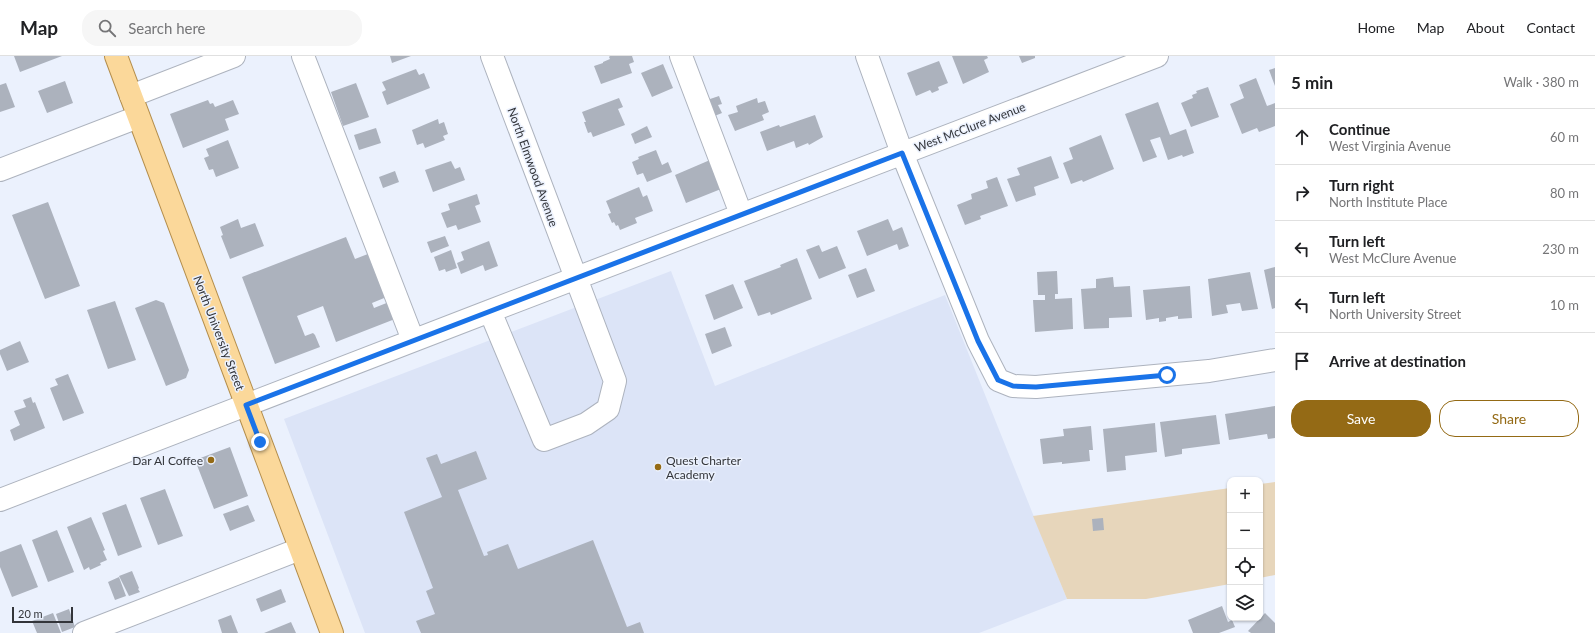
<!DOCTYPE html>
<meta charset="utf-8">
<style>
:root{--surface:#fff;--page:#f6f6f6;--text:#202124;--muted:#757577;--line:#e0e0e0;--accent:#946a15}
body{margin:0;font-family:Lato,sans-serif;background:var(--page);color:var(--text)}
.controls{position:absolute;right:12px;bottom:12px;display:grid;overflow:hidden;border-radius:8px;box-shadow:0 1px 3px #0004}
.controls button{width:36px;height:36px;display:grid;place-items:center;padding:0;border:0;border-bottom:1px solid var(--line);background:var(--surface);color:var(--text);font:20px sans-serif}
.scale{position:absolute;left:12px;bottom:10px;width:61px;box-sizing:border-box;padding-left:4px;border:2px solid #33353a;border-top:0;font-size:11px;line-height:14px;white-space:nowrap;color:#33353a;-webkit-text-stroke:3px #ebf1fd;paint-order:stroke}
.stop{position:absolute;width:12px;height:12px;margin:-9px;border:3px solid #1a73e8;border-radius:50%;background:#fff}
.stop.end{background:#1a73e8;border-color:#fff;box-shadow:0 1px 4px #0008}
.list{margin:0;padding:0;list-style:none}
h2{display:flex;justify-content:space-between;align-items:center;height:52px;margin:0;padding:0 16px;font-size:17px}
h2 small{font-size:13px;font-weight:400;color:var(--muted)}
.list li{display:grid;grid-template-columns:26px 1fr auto;gap:12px;align-items:center;box-sizing:border-box;height:56px;padding:0 16px;border-top:1px solid var(--line)}
.list b{display:block;font-size:15px;white-space:nowrap}
.list p{margin:0;font-size:13px;white-space:nowrap;color:var(--muted)}
.list em{font-size:13px;font-style:normal;color:var(--muted)}
.actions{display:flex;gap:8px;padding:12px 16px}
.actions a{flex:1;padding:9px 0;border:1px solid var(--accent);border-radius:16px;text-align:center;font-size:14px;color:var(--accent)}
.actions .main{background:var(--accent);color:#fff}
.icon{flex:none;width:22px;height:22px;fill:none;stroke:currentColor;stroke-width:2;stroke-linecap:round;stroke-linejoin:round}
.map{position:relative;flex:none;width:1275px;height:577px;overflow:hidden}
header{display:flex;align-items:center;gap:24px;box-sizing:border-box;height:56px;padding:0 20px;background:var(--surface);border-bottom:1px solid var(--line)}
header strong{font-size:19px}
nav{display:flex;gap:22px;margin-inline-start:auto;font-size:14px}
.search{width:280px;height:36px;background:var(--page);display:flex;align-items:center;gap:10px;box-sizing:border-box;padding:0 14px;border-radius:16px;color:var(--muted);font-size:15px}
main{display:flex}
aside{flex:1;background:var(--surface)}
.map>svg:first-child{display:block}
.built{fill:#dce4f7}
.green{fill:#e7d6bb}
.building{fill:#acb2bd}
.lines{fill:none;stroke-linecap:round;stroke-linejoin:round}
.minor-casing{stroke:#adb3be;stroke-width:24}
.major-casing{stroke:#b48e4c;stroke-width:24}
.minor{stroke:#fff;stroke-width:22}
.major{stroke:#fbd89a;stroke-width:22}
.route{stroke:#1a73e8;stroke-width:5}
.poi-dot{fill:#946a15;stroke:#ebf1fd;stroke-width:1.5}
.labels{text-anchor:middle;dominant-baseline:central;stroke-width:3;stroke-linejoin:round;paint-order:stroke}
.street-label{font-size:12px;fill:#33353a;stroke:#ebf1fd}
.poi-label{font-size:12px;fill:#33353a;stroke:#ebf1fd;text-anchor:end}
</style>
<header>
<strong>Map</strong>
<div class="search"><svg class="icon" aria-label="search" viewBox="0 0 24 24"><circle cx="10" cy="10" r="6"/><path d="M15 15l6 6"/></svg>Search here</div>
<nav><a>Home</a><a>Map</a><a>About</a><a>Contact</a></nav>
</header>
<main>
<div class="map">
<svg width="1275" height="577" viewBox="0 0 1275 577">
<rect width="100%" height="100%" fill="#ebf1fd"/>
<path class="built" d="M 671,215 L 715,330 L 945,239 L 1067,543 L 979,577 L 365,577 L 284,363 Z"/>
<path class="green" d="M 1275,426 L 1275,519 L 1260,522 L 1260,428 Z
M 1230,432 L 1230,528 L 1146,543 L 1067,543 L 1033,460 Z"/>
<path class="building" d="M 14,0 L 62,0 L 20,16 Z
M 390,0 L 411,0 L 392,7 Z
M 610,0 L 632,0 L 634,6 L 629,8 L 632,17 L 601,28 L 594,10 L 603,7 L 603,6 L 610,3 L 609,1 Z
M 952,0 L 987,0 L 988,2 L 984,4 L 989,16 L 963,28 Z
M 1019,0 L 1035,0 L 1035,2 L 1022,7 Z
M 939,5 L 948,27 L 938,31 L 939,34 L 932,37 L 930,34 L 916,40 L 907,17 Z
M 663,8 L 673,32 L 652,41 L 641,17 Z
M 1275,12 L 1275,30 L 1269,14 Z
M 416,13 L 419,19 L 424,17 L 430,32 L 387,49 L 382,36 L 386,34 L 382,26 Z
M 1256,22 L 1267,50 L 1275,47 L 1275,70 L 1259,76 L 1257,72 L 1242,78 L 1230,48 L 1244,42 L 1239,29 Z
M 65,25 L 73,47 L 47,57 L 38,35 Z
M 6,27 L 15,51 L 0,56 L 0,29 Z
M 356,27 L 369,61 L 343,70 L 331,36 Z
M 1208,31 L 1219,61 L 1191,71 L 1181,47 L 1193,42 L 1192,39 L 1197,37 L 1196,35 Z
M 719,40 L 722,48 L 718,49 L 722,57 L 712,61 L 704,45 Z
M 619,42 L 623,51 L 618,53 L 625,69 L 593,81 L 591,76 L 588,77 L 584,66 L 586,66 L 582,56 Z
M 757,42 L 758,47 L 765,45 L 769,56 L 762,59 L 764,64 L 735,75 L 728,59 L 738,56 L 736,50 Z
M 208,44 L 210,48 L 213,47 L 215,51 L 233,44 L 239,58 L 225,63 L 229,74 L 183,92 L 170,58 Z
M 1158,46 L 1170,79 L 1186,73 L 1194,97 L 1183,101 L 1182,99 L 1168,104 L 1160,81 L 1150,84 L 1157,101 L 1143,106 L 1125,58 Z
M 815,59 L 823,81 L 809,89 L 808,87 L 796,92 L 794,85 L 767,95 L 760,76 L 779,69 L 780,71 Z
M 438,63 L 439,68 L 444,66 L 448,78 L 443,80 L 445,84 L 425,92 L 423,87 L 417,89 L 412,74 Z
M 647,70 L 652,81 L 635,88 L 631,78 Z
M 376,72 L 381,87 L 359,94 L 354,79 Z
M 1101,79 L 1114,113 L 1083,126 L 1082,124 L 1071,128 L 1063,107 L 1073,103 L 1069,92 Z
M 228,84 L 239,112 L 216,121 L 213,113 L 209,114 L 204,102 L 209,100 L 206,93 Z
M 656,94 L 662,109 L 668,106 L 672,116 L 647,126 L 643,117 L 637,119 L 632,106 L 639,103 L 638,101 Z
M 1051,100 L 1059,122 L 1034,131 L 1036,139 L 1016,146 L 1007,123 L 1020,119 L 1017,112 Z
M 710,104 L 721,133 L 686,147 L 675,119 Z
M 451,105 L 455,113 L 460,111 L 465,124 L 433,136 L 425,114 Z
M 395,115 L 399,126 L 383,132 L 379,121 Z
M 997,121 L 1008,150 L 980,160 L 981,163 L 965,169 L 957,149 L 972,143 L 971,138 L 988,132 L 986,125 Z
M 639,131 L 643,141 L 647,139 L 653,155 L 635,162 L 637,167 L 620,174 L 618,169 L 616,170 L 614,166 L 612,167 L 608,158 L 611,157 L 606,145 Z
M 477,138 L 480,148 L 475,150 L 481,166 L 458,174 L 456,169 L 447,172 L 441,157 L 450,154 L 448,148 Z
M 48,146 L 80,230 L 45,243 L 12,159 Z
M 238,163 L 241,172 L 255,167 L 264,190 L 230,203 L 221,180 L 223,179 L 220,171 Z
M 888,163 L 893,175 L 902,171 L 909,190 L 899,194 L 897,188 L 867,200 L 857,175 Z
M 445,180 L 449,190 L 431,197 L 427,186 Z
M 346,181 L 355,203 L 373,196 L 389,240 L 372,247 L 374,252 L 389,246 L 395,263 L 336,286 L 323,250 L 297,260 L 305,280 L 313,277 L 315,279 L 320,291 L 275,308 L 242,221 Z
M 489,185 L 498,210 L 485,215 L 483,209 L 461,218 L 457,207 L 464,204 L 461,196 Z
M 819,189 L 822,196 L 837,190 L 846,212 L 819,223 L 806,194 Z
M 451,194 L 457,212 L 446,216 L 445,213 L 439,215 L 434,201 Z
M 797,202 L 812,243 L 771,259 L 770,256 L 758,260 L 744,225 L 781,211 L 780,209 Z
M 1275,211 L 1275,252 L 1272,253 L 1264,214 Z
M 866,212 L 875,235 L 857,242 L 848,219 Z
M 1057,215 L 1058,238 L 1055,238 L 1055,243 L 1072,242 L 1073,273 L 1035,276 L 1033,244 L 1045,244 L 1045,239 L 1038,239 L 1037,216 Z
M 1250,216 L 1258,253 L 1242,255 L 1240,247 L 1226,249 L 1228,257 L 1212,260 L 1208,223 Z
M 1113,221 L 1114,231 L 1130,230 L 1132,261 L 1109,262 L 1109,272 L 1084,273 L 1081,233 L 1096,232 L 1096,223 Z
M 733,228 L 743,252 L 714,264 L 705,239 Z
M 1190,230 L 1192,262 L 1178,263 L 1178,260 L 1166,262 L 1166,265 L 1159,266 L 1159,262 L 1146,264 L 1143,234 Z
M 156,244 L 164,247 L 189,314 L 186,322 L 166,330 L 135,252 Z
M 115,245 L 136,304 L 108,313 L 87,254 Z
M 725,271 L 732,290 L 712,298 L 705,278 Z
M 20,285 L 29,306 L 7,315 L 0,298 L 0,294 Z
M 68,318 L 84,357 L 63,365 L 50,332 L 58,329 L 55,323 Z
M 31,341 L 33,347 L 35,346 L 45,372 L 14,385 L 10,374 L 20,369 L 14,355 L 26,351 L 23,344 Z
M 1275,350 L 1275,382 L 1268,383 L 1267,378 L 1229,384 L 1225,358 Z
M 1216,359 L 1220,388 L 1182,393 L 1182,398 L 1165,401 L 1160,366 Z
M 1155,367 L 1157,396 L 1125,400 L 1126,414 L 1107,416 L 1103,373 Z
M 1091,370 L 1093,394 L 1089,394 L 1090,405 L 1062,408 L 1062,406 L 1043,408 L 1040,383 L 1064,380 L 1063,373 Z
M 230,391 L 248,440 L 214,453 L 195,404 Z
M 476,395 L 487,423 L 458,434 L 484,500 L 488,499 L 487,496 L 508,488 L 518,513 L 593,484 L 627,571 L 640,566 L 644,577 L 421,577 L 416,565 L 435,558 L 426,535 L 433,532 L 404,456 L 442,441 L 426,402 L 437,398 L 441,408 Z
M 165,433 L 183,480 L 158,489 L 140,442 Z
M 126,448 L 142,491 L 118,500 L 102,457 Z
M 248,449 L 255,465 L 230,475 L 223,458 Z
M 91,461 L 105,494 L 103,495 L 107,504 L 100,507 L 101,509 L 90,514 L 89,511 L 84,514 L 67,471 Z
M 1103,462 L 1104,474 L 1093,475 L 1092,463 Z
M 57,474 L 74,516 L 48,526 L 32,484 Z
M 21,488 L 38,531 L 12,541 L 0,511 L 0,496 Z
M 132,515 L 139,532 L 138,533 L 140,536 L 129,540 L 119,520 Z
M 119,521 L 126,540 L 115,544 L 108,526 Z
M 281,533 L 286,546 L 261,556 L 256,543 Z
M 1222,550 L 1228,566 L 1232,564 L 1235,571 L 1219,577 L 1193,577 L 1188,564 Z
M 69,553 L 75,571 L 62,576 L 56,558 Z
M 53,557 L 61,577 L 37,577 L 32,565 Z
M 1265,557 L 1275,567 L 1275,577 L 1251,577 L 1248,575 Z
M 231,559 L 238,577 L 222,577 L 218,564 Z
M 291,566 L 296,577 L 264,577 Z"/>
<g class="lines">
<g class="minor-casing">
<path id="minor" d="M 303,0 L 413,284
M 681,0 L 741,158
M 867,0 L 902,97 L 978,285 L 998,324 L 1013,330 L 1036,331 L 1209,315 L 1275,304
M 131,40 L 234,0
M 0,114 L 138,61
M 490,255 L 544,384 L 586,368 L 608,353 L 615,325 L 492,0
M 0,444 L 490,255 L 1157,0
M 84,577 L 300,493"/>
</g>
<g class="major-casing">
<path id="major" d="M 116,0 L 332,577"/>
</g>
<use href="#minor" class="minor"/>
<use href="#major" class="major"/>
</g>
<g class="lines">
<path class="route" d="M 260,386 L 246,349 L 902,97 L 978,285 L 998,324 L 1013,330 L 1036,331 L 1167,319"/>
</g>
<g class="poi-dot">
<circle cx="211" cy="404" r="4"/>
<circle cx="658" cy="411" r="4"/>
</g>
<g class="labels">
<g class="street-label">
<text transform="translate(970 71) rotate(-21)">West McClure Avenue</text>
<text transform="translate(533 111) rotate(70)">North Elmwood Avenue</text>
<text transform="translate(219 277) rotate(69)">North University Street</text>
</g>
<g class="poi-label">
<text x="203" y="404">Dar Al Coffee</text>
<text x="666" y="404" text-anchor="start">Quest Charter<tspan x="666" dy="14">Academy</tspan></text>
</g>
</g>
</svg>
<div class="controls">
<button>+</button>
<button>−</button>
<button><svg class="icon" aria-label="locate" viewBox="0 0 24 24"><circle cx="12" cy="12" r="6"/><path d="M12 2v4M12 18v4M2 12h4M18 12h4"/></svg></button>
<button><svg class="icon" aria-label="layers" viewBox="0 0 24 24"><path d="M12 4l9 5-9 5-9-5zM3 14l9 5 9-5"/></svg></button>
</div>
<div class="scale">20 m</div>
<div class="stop" style="left:1167px;top:319px"></div>
<div class="stop end" style="left:260px;top:386px"></div>
</div>
<aside>
<h2>5 min<small>Walk · 380 m</small></h2>
<ul class="list">
<li><svg class="icon" aria-label="ahead" viewBox="0 0 24 24"><path d="M12 20V5M6 11l6-6 6 6"/></svg><div><b>Continue</b><p>West Virginia Avenue</p></div><em>60 m</em></li>
<li><svg class="icon" aria-label="right" viewBox="0 0 24 24"><path d="M7 20v-9h11M14 6l5 5-5 5"/></svg><div><b>Turn right</b><p>North Institute Place</p></div><em>80 m</em></li>
<li><svg class="icon" aria-label="left" viewBox="0 0 24 24"><path d="M17 20v-9H6M10 6l-5 5 5 5"/></svg><div><b>Turn left</b><p>West McClure Avenue</p></div><em>230 m</em></li>
<li><svg class="icon" aria-label="left" viewBox="0 0 24 24"><path d="M17 20v-9H6M10 6l-5 5 5 5"/></svg><div><b>Turn left</b><p>North University Street</p></div><em>10 m</em></li>
<li><svg class="icon" aria-label="arrive" viewBox="0 0 24 24"><path d="M6 21V4h12l-3 4 3 4H6"/></svg><div><b>Arrive at destination</b></div></li>
</ul>
<div class="actions"><a class="main">Save</a><a>Share</a></div>
</aside>
</main>
